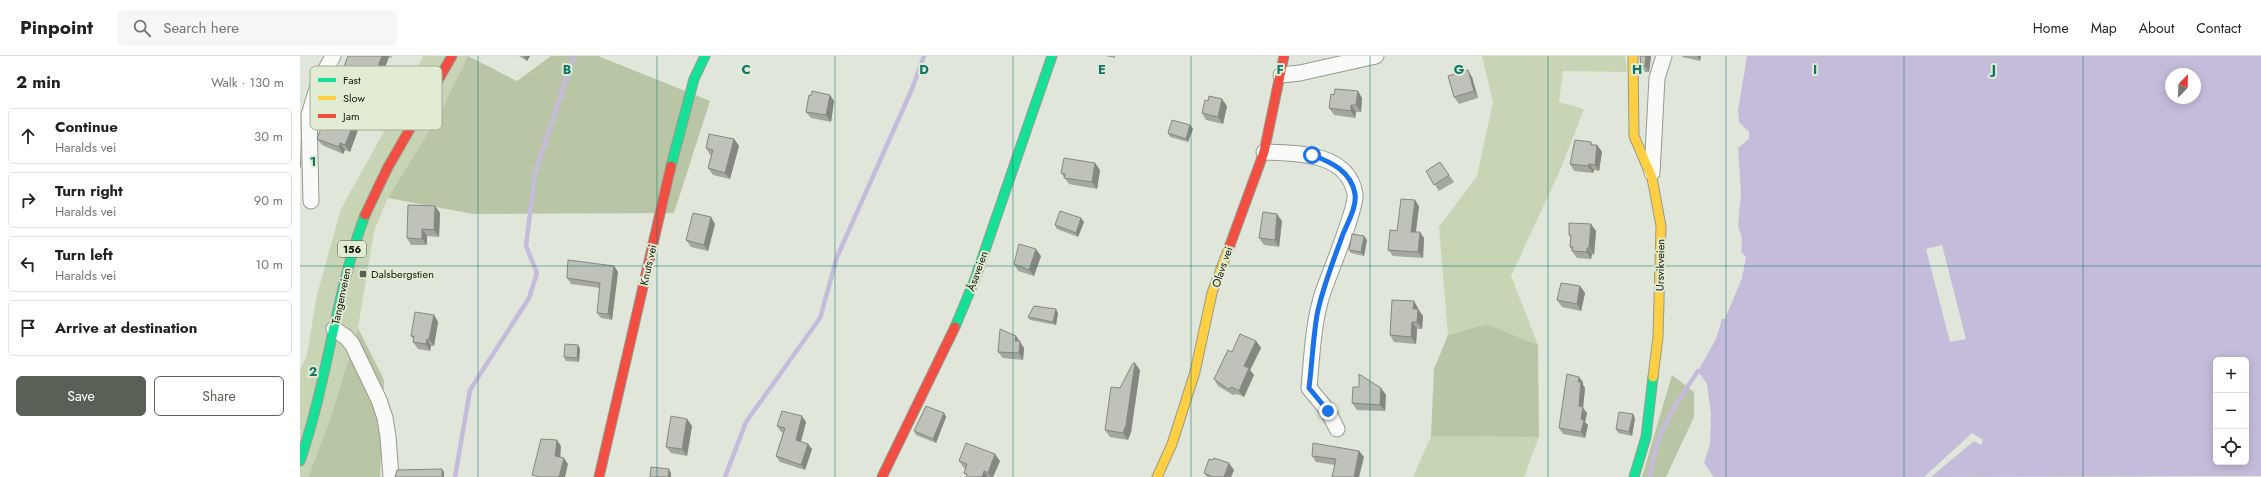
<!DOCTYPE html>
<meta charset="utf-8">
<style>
:root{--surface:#fff;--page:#f6f6f6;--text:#222;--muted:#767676;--line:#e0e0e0;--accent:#5b6056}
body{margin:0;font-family:Jost,sans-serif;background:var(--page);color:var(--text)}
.controls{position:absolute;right:12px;bottom:12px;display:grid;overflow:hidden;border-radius:6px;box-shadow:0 2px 10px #0003}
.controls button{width:36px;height:36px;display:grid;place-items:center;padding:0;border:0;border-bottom:1px solid var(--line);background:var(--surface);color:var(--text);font:20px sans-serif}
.compass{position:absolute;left:1865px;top:12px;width:36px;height:36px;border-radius:50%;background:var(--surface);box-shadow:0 2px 10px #0003;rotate:23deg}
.stop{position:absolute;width:12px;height:12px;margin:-9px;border:3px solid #1a73e8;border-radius:50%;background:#fff}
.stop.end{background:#1a73e8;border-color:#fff;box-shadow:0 1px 4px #0008}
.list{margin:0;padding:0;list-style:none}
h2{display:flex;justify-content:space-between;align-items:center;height:52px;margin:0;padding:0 16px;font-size:17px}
h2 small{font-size:13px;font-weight:400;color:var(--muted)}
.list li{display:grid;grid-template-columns:26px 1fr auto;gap:12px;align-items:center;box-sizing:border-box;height:56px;margin:0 8px 8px;padding:0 8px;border:1px solid var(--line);border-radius:6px}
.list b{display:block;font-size:15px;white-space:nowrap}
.list p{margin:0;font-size:13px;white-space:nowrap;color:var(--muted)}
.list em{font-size:13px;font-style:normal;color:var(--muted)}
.actions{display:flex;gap:8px;padding:12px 16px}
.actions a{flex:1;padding:9px 0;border:1px solid var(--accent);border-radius:6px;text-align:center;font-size:14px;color:var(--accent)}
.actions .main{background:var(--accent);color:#fff}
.icon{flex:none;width:22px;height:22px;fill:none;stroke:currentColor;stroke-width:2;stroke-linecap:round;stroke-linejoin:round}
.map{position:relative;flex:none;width:1961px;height:421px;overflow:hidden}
header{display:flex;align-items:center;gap:24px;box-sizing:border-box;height:56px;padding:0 20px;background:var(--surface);border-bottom:1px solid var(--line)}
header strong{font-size:19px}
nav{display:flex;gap:22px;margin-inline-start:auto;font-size:14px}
.search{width:280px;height:36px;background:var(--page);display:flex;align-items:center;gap:10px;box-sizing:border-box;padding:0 14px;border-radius:6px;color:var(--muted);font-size:15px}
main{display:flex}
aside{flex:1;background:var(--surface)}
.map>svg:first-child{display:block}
.green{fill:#c7d5b4}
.forest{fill:#b8c6a5}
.water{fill:#c5bcdb;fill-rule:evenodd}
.pier{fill:#e0e6d9}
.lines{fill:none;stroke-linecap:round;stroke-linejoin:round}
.stream{stroke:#c5bcdb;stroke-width:4.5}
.street-casing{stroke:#969b90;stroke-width:17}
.fast-casing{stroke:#969b90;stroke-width:11}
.slow-casing{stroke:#969b90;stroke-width:11}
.jam-casing{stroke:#969b90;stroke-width:11}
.street{stroke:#fafbf9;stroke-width:15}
.fast{stroke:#16e098;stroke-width:9}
.slow{stroke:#ffcf43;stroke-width:9}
.jam{stroke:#f24e42;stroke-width:9}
.wall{fill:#a3a79e}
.shaded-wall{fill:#858881}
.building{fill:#bec2b8;stroke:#858881}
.route{stroke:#1a73e8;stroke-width:5}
.grid{fill:none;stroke:#0f766e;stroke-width:1;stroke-opacity:0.55}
.poi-dot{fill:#5b6056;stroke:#e1ecd3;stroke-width:1.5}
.labels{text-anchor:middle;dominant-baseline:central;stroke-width:4;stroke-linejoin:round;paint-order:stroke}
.shield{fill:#e1ecd3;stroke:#52584a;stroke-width:1}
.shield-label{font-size:10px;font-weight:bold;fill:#14180f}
.street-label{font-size:11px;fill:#14180f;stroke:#e1ecd3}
.poi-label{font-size:11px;fill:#14180f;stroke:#e1ecd3;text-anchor:start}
.key{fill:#e1ecd3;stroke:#a4ac98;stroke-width:1}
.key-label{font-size:11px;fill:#14180f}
.grid-label{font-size:13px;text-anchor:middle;font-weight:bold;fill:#0f766e;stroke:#e1ecd3;stroke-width:4;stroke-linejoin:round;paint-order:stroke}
</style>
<header>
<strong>Pinpoint</strong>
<div class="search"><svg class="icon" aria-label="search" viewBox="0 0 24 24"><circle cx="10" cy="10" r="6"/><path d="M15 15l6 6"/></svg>Search here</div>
<nav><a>Home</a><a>Map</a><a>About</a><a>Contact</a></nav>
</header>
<main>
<aside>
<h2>2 min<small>Walk · 130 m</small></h2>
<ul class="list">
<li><svg class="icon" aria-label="ahead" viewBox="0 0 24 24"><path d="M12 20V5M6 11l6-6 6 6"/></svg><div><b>Continue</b><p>Haralds vei</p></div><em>30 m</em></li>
<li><svg class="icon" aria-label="right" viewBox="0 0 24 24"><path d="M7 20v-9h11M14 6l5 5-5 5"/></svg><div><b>Turn right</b><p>Haralds vei</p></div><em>90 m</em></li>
<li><svg class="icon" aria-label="left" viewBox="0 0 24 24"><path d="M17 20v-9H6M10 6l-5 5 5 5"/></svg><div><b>Turn left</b><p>Haralds vei</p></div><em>10 m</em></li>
<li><svg class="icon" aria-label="arrive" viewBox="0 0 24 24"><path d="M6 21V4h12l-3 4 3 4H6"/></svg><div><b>Arrive at destination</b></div></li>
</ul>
<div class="actions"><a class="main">Save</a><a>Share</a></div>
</aside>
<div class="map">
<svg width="1961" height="421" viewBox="0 0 1961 421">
<rect width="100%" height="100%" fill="#e0e6d9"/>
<path class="green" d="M 123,0 L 168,0 L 141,55 L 88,142 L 74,175 L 58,272 L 30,364 L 8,421 L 0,421 L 0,314 L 7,298 L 17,239 L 41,153 L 107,34 Z
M 1182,0 L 1325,0 L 1327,16 L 1263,15 L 1259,46 L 1284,53 L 1261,112 L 1211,220 L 1238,289 L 1187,268 L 1148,279 L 1139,171 L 1177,120 L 1193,46 Z
M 1131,380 L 1239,381 L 1224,421 L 1113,421 Z"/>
<path class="forest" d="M 168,0 L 217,25 L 251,0 L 298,0 L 410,45 L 374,157 L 173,158 L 88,142 L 141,55 Z
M 1187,268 L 1238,289 L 1239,381 L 1131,380 L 1134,313 L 1148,279 Z
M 58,272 L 84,324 L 80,421 L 8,421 L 30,364 Z
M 1372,319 L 1394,336 L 1394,361 L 1366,421 L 1342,421 Z"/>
<path class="water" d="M 1447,0 L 1961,0 L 1961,420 L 1631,421 L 1674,385 L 1681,389 L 1683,384 L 1672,377 L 1624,421 L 1414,421 L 1404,407 L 1410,388 L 1411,358 L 1407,328 L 1398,315 L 1416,283 L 1422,263 L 1425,263 L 1442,222 L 1446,201 L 1441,196 L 1442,183 L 1438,169 L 1441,137 L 1438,92 L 1449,83 L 1449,76 L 1439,66 L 1438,54 ZM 1871,18 L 1895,18 L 1895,42 L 1871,42 ZM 1916,304 L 1946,304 L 1946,406 L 1916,406 Z"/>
<path class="pier" d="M 1642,189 L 1666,283 L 1650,286 L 1626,193 Z"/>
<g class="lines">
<path class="stream" d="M 155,421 L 170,334 L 229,242 L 237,217 L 226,190 L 235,117 L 274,0
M 425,421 L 446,366 L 520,262 L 537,201 L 612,33 L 624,0
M 1350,421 C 1355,378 1374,350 1398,315"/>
<g class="street-casing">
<path id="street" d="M 981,19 L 1000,17 L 1076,0
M 964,96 C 996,97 1048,96 1055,138 C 1057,151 1029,219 1023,236 C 1013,266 1012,300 1009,332 L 1028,355 L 1037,373
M 1352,117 L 1357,22 L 1364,0
M 11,145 L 9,59 L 19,26 L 33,0
M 34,273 L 46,281 L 52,288 L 79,344 L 85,362 L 88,381 L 91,421"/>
</g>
<g class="fast-casing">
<path id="fast" d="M 371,110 L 394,23 L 405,0
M 655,271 L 675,223 L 752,0
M 0,405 C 28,324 35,239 65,159
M 1334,421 L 1346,381 L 1353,321"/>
</g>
<g class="slow-casing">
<path id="slow" d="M 1333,0 L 1334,80 L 1352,122 L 1361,170 L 1358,281 L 1353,321
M 857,421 L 872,388 L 895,316 L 912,237 L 930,189"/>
</g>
<g class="jam-casing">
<path id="jam" d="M 65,159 L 88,111 L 152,0
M 930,189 L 964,96 L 984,0
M 299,421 L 371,110
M 582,421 L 655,271"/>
</g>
<use href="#street" class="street"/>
<use href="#fast" class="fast"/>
<use href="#slow" class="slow"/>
<use href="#jam" class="jam"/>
</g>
<path class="wall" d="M 48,0 L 92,0 L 91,2 L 89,1 L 65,61 L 63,60 L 50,96 L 45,94 L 43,98 L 22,89 L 17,83 Z
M 219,0 L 230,0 L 227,5 Z
M 805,0 L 815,0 L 815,2 Z
M 1340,0 L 1351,0 L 1349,16 L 1345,16 L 1341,9 Z
M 1382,0 L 1401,0 L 1400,5 L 1382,1 Z
M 1172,21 L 1178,42 L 1159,48 L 1154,41 Z
M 530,39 L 534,45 L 531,66 L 511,62 L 506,56 Z
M 1062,42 L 1061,56 L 1056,56 L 1055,62 L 1034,59 L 1029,52 Z
M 927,50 L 923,68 L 906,64 L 902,57 Z
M 890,69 L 893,73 L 888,86 L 870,81 L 868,77 Z
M 434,83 L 439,90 L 430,123 L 413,119 L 408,112 L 411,99 L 410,99 L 406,92 Z
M 1291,86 L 1293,89 L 1297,89 L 1302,96 L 1299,115 L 1294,114 L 1293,117 L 1274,115 L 1270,108 Z
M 1140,106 L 1154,126 L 1139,135 L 1126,115 Z
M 795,107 L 800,114 L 797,133 L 769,128 L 761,117 Z
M 135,150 L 140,157 L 139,181 L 127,180 L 127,189 L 111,189 L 107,182 Z
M 1119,150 L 1116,176 L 1124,182 L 1123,202 L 1093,200 L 1088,194 L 1097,175 Z
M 982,165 L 979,191 L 964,189 L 959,182 Z
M 784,166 L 778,181 L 757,173 L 755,169 Z
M 415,168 L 408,195 L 391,191 L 386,184 Z
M 1296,175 L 1294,199 L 1292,198 L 1291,203 L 1277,202 L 1272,195 L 1272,194 L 1270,191 L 1271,182 L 1269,179 Z
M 1067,184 L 1064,200 L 1051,197 L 1049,194 Z
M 741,200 L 734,220 L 718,215 L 714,208 Z
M 314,210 L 318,216 L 312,264 L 301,262 L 297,257 L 300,232 L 271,228 L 267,222 Z
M 1280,230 L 1285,237 L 1281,255 L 1262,251 L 1257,244 Z
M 1118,252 L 1118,253 L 1123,260 L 1122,273 L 1117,273 L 1116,288 L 1094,286 L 1090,279 Z
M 758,257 L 756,269 L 730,264 L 728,261 Z
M 134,259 L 138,266 L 134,290 L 131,290 L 130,295 L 118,293 L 113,286 L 113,283 L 111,280 Z
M 716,280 L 724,292 L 723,304 L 703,302 L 698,296 Z
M 956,285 L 961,292 L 950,314 L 954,319 L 944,341 L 937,338 L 933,339 L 918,330 L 914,323 L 932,296 Z
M 278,289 L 280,293 L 279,306 L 266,305 L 264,301 Z
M 840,314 L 831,376 L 828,384 L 810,381 L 805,374 L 820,332 Z
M 1283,326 L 1283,329 L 1285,332 L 1283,352 L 1287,357 L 1285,366 L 1288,369 L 1285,382 L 1263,378 L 1259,372 Z
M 1059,331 L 1081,332 L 1086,339 L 1085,355 L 1057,354 L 1052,347 Z
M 644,357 L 646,361 L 636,387 L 616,379 L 614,375 Z
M 1335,362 L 1332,380 L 1318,377 L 1316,373 Z
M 387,363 L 392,370 L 387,400 L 371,397 L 366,391 Z
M 506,366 L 501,385 L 508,388 L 512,393 L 505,414 L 480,406 L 476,400 L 483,377 L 481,376 L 477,370 Z
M 1059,395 L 1064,401 L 1035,409 L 1016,406 L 1012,400 Z
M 659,405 L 700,405 L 693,421 L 666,421 L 667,420 L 664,417 L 666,413 L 664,412 Z
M 934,414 L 931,421 L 907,421 L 904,417 Z"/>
<path class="shaded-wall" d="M 82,0 L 88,0 L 89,1 L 65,61 L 61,55 Z
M 225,0 L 230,0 L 227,5 L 224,1 Z
M 1346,0 L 1351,0 L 1349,16 L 1345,10 Z
M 1397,0 L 1401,0 L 1400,5 Z
M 1168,14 L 1172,21 L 1178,42 L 1174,35 Z
M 1058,35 L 1062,42 L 1061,56 L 1056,49 Z
M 530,39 L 534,45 L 531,66 L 526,59 Z
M 922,43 L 927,50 L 923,68 L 918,61 Z
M 1051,49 L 1056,56 L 1055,62 L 1051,55 Z
M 59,54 L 63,60 L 50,96 L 45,89 Z
M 890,69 L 893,73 L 888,86 L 886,83 Z
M 0,82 L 1,112 L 0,110 Z
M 434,83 L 439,90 L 430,123 L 425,117 Z
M 40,87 L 45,94 L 43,98 L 39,91 Z
M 1297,89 L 1302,96 L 1299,115 L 1295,109 Z
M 795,107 L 800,114 L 797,133 L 792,126 Z
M 1289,108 L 1294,114 L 1293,117 L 1288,110 Z
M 1115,144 L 1119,150 L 1115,182 L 1111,176 Z
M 135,150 L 140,157 L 139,181 L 134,174 Z
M 977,158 L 982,165 L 979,191 L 975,184 Z
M 411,161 L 415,168 L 408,195 L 404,189 Z
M 781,162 L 784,166 L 778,181 L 776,177 Z
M 1291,168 L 1296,175 L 1294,199 L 1289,192 Z
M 122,173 L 127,180 L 127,189 L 122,183 Z
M 1120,176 L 1124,182 L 1123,202 L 1118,196 Z
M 1064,180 L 1067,184 L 1064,200 L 1061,196 Z
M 1287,192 L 1292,198 L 1291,203 L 1287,196 Z
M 736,193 L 741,200 L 734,220 L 729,214 Z
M 314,210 L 318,216 L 312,264 L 308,258 Z
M 1280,230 L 1285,237 L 1281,255 L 1277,248 Z
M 1114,245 L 1118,252 L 1118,260 L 1113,253 Z
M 756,253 L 758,257 L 756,269 L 753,266 Z
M 1118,253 L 1123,260 L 1122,273 L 1117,266 Z
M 134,259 L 138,266 L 134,290 L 129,283 Z
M 1112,266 L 1117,273 L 1116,288 L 1111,281 Z
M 716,280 L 724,292 L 723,304 L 719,297 L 715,285 Z
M 127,283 L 131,290 L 130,295 L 126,288 Z
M 956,285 L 961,292 L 950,314 L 954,319 L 944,341 L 939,335 L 944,310 Z
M 278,289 L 280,293 L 279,306 L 277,302 Z
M 835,307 L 840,314 L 831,376 L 828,384 L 823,377 Z
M 1279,321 L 1283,326 L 1283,329 L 1285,332 L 1283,352 L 1287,357 L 1285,366 L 1288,369 L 1285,382 L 1281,376 L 1281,363 L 1279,350 L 1278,326 Z
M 1081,332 L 1086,339 L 1085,355 L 1080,349 Z
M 644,357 L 646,361 L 636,387 L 633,383 Z
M 1333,358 L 1335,362 L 1332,380 L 1329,376 Z
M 502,360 L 506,366 L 500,389 L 496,384 Z
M 387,363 L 392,370 L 387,400 L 382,393 Z
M 257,384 L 261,390 L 260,406 L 255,400 Z
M 508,388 L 512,393 L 505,414 L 501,409 Z
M 1059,395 L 1064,401 L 1059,421 L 1054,421 Z
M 695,398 L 700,405 L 693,421 L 691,421 L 688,417 Z
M 264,402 L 268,408 L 265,421 L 259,421 Z
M 929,407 L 934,414 L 931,421 L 924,421 Z
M 142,413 L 144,416 L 144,421 L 142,421 Z
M 369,413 L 371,417 L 371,421 L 368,421 Z
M 684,415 L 688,421 L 682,421 Z"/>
<path class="building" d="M 48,0 L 82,0 L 61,55 L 59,54 L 45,89 L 40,87 L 39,91 L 17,83 Z
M 1340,0 L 1346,0 L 1345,10 L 1341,9 Z
M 1168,14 L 1174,35 L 1154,41 L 1148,20 Z
M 1035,33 L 1058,35 L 1056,49 L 1051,49 L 1051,55 L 1029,52 L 1031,38 L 1034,39 Z
M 512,35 L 530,39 L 526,59 L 506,56 L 509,39 L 511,40 Z
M 909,40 L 922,43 L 918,61 L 902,57 L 905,44 L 908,45 Z
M 872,64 L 890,69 L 886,83 L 868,77 Z
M 409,78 L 434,83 L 425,117 L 408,112 L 413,94 L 406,92 Z
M 1275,84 L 1291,86 L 1291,89 L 1297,89 L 1295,109 L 1289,108 L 1288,110 L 1270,108 Z
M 764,102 L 795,107 L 792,126 L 764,122 L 765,118 L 761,117 Z
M 1140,106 L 1149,119 L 1134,129 L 1126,115 Z
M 1101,143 L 1115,144 L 1111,176 L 1120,176 L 1118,196 L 1088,194 L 1090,174 L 1097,175 Z
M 108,149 L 135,150 L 134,174 L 122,173 L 122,183 L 107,182 Z
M 760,155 L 781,162 L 776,177 L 755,169 Z
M 963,156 L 977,158 L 975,184 L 959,182 Z
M 393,157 L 411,161 L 404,189 L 386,184 Z
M 1269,167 L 1291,168 L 1289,192 L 1287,192 L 1287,196 L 1272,195 L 1273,191 L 1270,191 L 1271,179 L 1269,179 Z
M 1052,178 L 1064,180 L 1061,196 L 1049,194 Z
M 719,188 L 736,193 L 729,214 L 714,208 Z
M 268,204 L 314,210 L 308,258 L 297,257 L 300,227 L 267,222 Z
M 1261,227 L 1280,230 L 1277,248 L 1257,244 Z
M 1092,244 L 1114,245 L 1113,253 L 1118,253 L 1117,266 L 1112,266 L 1111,281 L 1090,279 Z
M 734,250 L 756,253 L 753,266 L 728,261 Z
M 115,256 L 134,259 L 129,283 L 127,283 L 126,288 L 113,286 L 114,280 L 111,280 Z
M 700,273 L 716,280 L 715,285 L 720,285 L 719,297 L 698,296 Z
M 940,278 L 956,285 L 944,310 L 949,312 L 939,335 L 932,331 L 928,333 L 914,323 L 928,294 L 932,296 Z
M 265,288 L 278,289 L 277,302 L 264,301 Z
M 833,307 L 835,307 L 826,369 L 823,377 L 805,374 L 811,331 L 820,332 Z
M 1059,318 L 1081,332 L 1080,349 L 1052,347 L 1053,331 L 1059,331 Z
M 1267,318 L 1279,321 L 1278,326 L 1281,326 L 1279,350 L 1283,351 L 1281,363 L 1284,364 L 1281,376 L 1259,372 Z
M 626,350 L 644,357 L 633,383 L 614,375 Z
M 482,355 L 502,360 L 496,384 L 508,388 L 501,409 L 476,400 L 485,372 L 477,370 Z
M 1319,356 L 1333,358 L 1329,376 L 1316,373 Z
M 371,360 L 387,363 L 382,393 L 366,391 Z
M 241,383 L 257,384 L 255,400 L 264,402 L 259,421 L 239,421 L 232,419 Z
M 666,387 L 695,398 L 688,417 L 684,415 L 682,421 L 666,421 L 667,418 L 664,417 L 667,408 L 659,405 Z
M 1013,387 L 1059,395 L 1054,421 L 1032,421 L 1036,403 L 1012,400 Z
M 914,402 L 929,407 L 924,421 L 913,421 L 904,417 L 909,403 L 913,404 Z
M 351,411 L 369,413 L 368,421 L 350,421 Z
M 142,413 L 142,421 L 95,421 L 97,414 Z"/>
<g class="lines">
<path class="route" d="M 1012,99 C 1031,106 1051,115 1055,138 C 1057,150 1048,166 1043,178 C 1034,203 1022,233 1017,259 C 1013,283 1012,308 1009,332 L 1028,355"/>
</g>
<path class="grid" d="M 178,0 L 178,421M 357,0 L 357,421M 535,0 L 535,421M 713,0 L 713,421M 891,0 L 891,421M 1070,0 L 1070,421M 1248,0 L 1248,421M 1426,0 L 1426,421M 1604,0 L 1604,421M 1783,0 L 1783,421M 0,210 L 1961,210"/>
<rect class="poi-dot" x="59" y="214" width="8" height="8" rx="2"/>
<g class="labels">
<rect class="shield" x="38" y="185" width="28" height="16" rx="3"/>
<g class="shield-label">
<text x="52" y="193">156</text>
</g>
<g class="street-label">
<text transform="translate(348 209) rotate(-77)">Knuts vei</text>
<text transform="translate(1360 209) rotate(-89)">Ursvikveien</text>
<text transform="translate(922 211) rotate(-71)">Olavs vei</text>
<text transform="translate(677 215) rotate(-70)">Åsaveien</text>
<text transform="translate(41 240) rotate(-78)">Tangenveien</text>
</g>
<g class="poi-label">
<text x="71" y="218">Dalsbergstien</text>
</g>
</g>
<rect x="10" y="10" width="132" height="64" rx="6" class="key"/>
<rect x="18" y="22" width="18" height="4" fill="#16e098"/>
<rect x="18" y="40" width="18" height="4" fill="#ffcf43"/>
<rect x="18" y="58" width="18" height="4" fill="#f24e42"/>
<g class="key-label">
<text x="43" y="28">Fast</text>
<text x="43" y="46">Slow</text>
<text x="43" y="64">Jam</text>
</g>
<g class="grid-label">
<text x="267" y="18">B</text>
<text x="446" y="18">C</text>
<text x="624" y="18">D</text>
<text x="802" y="18">E</text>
<text x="980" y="18">F</text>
<text x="1159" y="18">G</text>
<text x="1337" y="18">H</text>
<text x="1515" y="18">I</text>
<text x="1694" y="18">J</text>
<text x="13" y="110">1</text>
<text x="13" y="320">2</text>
</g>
</svg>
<div class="controls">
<button>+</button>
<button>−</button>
<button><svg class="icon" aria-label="locate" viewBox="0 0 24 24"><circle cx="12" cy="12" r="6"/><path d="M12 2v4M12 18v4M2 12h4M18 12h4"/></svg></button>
</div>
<svg class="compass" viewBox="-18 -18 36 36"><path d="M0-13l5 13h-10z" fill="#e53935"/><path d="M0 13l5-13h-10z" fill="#767676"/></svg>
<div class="stop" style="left:1012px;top:99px"></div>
<div class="stop end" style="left:1028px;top:355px"></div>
</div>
</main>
